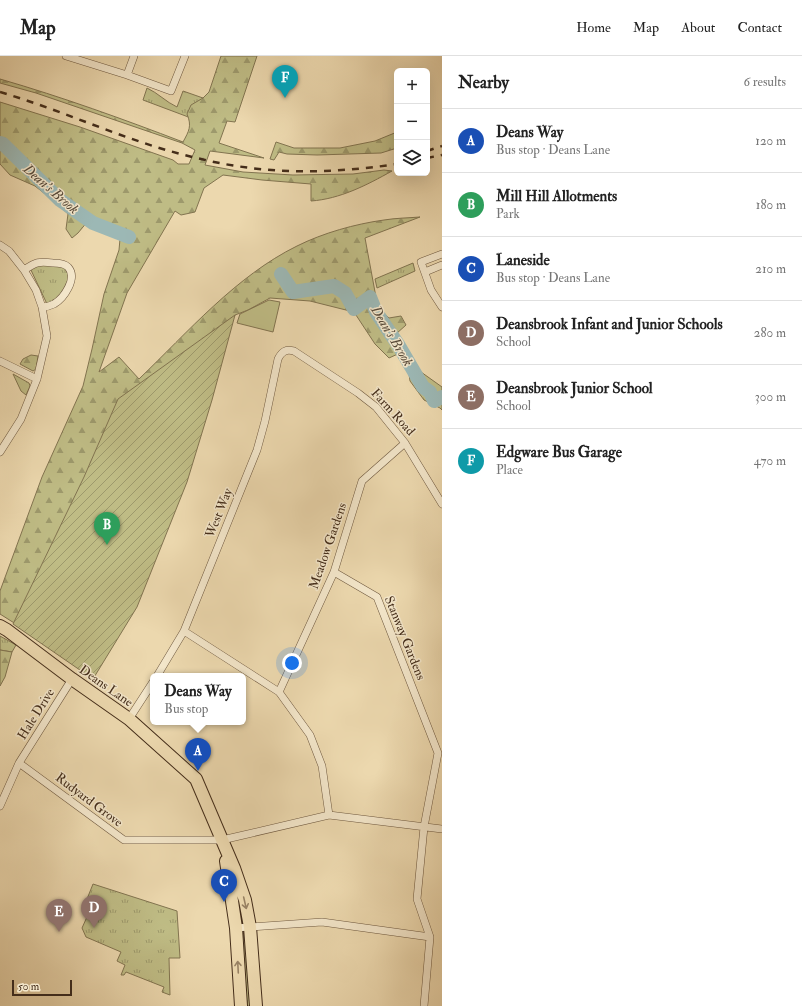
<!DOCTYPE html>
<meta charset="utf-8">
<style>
:root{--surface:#fff;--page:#f6f6f6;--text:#222;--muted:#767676;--line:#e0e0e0;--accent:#0f766e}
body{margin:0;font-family:"IM FELL Double Pica",serif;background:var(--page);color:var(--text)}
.controls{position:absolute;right:12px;top:12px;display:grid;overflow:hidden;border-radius:6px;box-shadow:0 4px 16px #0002}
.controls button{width:36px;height:36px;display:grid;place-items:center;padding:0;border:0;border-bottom:1px solid var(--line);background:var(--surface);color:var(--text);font:20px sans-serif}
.scale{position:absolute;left:12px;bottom:10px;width:60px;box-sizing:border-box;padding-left:4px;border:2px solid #442d1a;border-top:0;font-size:11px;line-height:14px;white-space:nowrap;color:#442d1a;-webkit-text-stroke:3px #f3e6ca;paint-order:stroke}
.you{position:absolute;left:292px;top:607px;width:14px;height:14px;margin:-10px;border:3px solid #fff;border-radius:50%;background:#1a73e8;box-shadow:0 0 0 6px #1a73e833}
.badge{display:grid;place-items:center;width:26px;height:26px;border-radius:50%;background:var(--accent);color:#fff;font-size:13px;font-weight:700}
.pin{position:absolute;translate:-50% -33px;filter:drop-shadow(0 1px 2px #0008)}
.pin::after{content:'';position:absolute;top:21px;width:14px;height:12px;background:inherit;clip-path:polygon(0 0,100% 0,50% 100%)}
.popup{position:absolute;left:150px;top:617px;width:96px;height:52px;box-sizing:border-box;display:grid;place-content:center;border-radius:6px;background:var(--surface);filter:drop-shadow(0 1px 3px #0005);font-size:13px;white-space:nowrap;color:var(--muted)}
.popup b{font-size:15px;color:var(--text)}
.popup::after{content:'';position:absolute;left:50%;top:100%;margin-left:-8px;border:8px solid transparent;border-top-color:var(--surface)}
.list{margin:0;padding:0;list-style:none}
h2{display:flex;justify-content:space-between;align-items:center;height:52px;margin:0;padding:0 16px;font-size:17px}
h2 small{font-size:13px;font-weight:400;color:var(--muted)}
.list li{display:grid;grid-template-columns:26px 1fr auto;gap:12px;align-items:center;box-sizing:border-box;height:64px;padding:0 16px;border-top:1px solid var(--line)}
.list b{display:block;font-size:15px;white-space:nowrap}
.list p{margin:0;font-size:13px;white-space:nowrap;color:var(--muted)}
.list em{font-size:13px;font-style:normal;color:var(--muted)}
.icon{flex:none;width:22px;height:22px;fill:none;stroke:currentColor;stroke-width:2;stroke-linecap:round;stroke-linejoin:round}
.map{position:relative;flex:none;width:442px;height:950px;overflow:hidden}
header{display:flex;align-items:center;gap:24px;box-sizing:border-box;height:56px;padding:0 20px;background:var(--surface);border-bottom:1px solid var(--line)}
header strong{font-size:19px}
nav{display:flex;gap:22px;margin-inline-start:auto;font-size:14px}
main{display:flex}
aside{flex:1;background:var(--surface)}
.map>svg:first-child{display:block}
.grass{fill:url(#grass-tufts);stroke:#827450}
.forest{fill:url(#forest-firs);stroke:#827450}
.park{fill:#bfbc85;stroke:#827450}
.garden{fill:url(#garden-furrows);stroke:#827450}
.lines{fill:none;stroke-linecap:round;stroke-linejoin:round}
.river{stroke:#9cb8b5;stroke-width:14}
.minor-casing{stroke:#6e583f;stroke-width:8}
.primary-casing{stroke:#442d1a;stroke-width:14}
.minor{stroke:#f3e6ca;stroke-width:7}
.primary{stroke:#ecd8ae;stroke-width:12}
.rail{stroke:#442d1a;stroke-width:2.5;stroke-dasharray:7 7;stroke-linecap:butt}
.oneway{stroke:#988264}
.labels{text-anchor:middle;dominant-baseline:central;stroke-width:3;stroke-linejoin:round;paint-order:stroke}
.street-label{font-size:13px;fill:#442d1a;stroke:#f3e6ca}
.water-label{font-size:14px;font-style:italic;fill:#564939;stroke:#f3e6ca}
</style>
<header>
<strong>Map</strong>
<nav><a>Home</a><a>Map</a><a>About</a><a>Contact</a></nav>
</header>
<main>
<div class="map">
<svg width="442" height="950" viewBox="0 0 442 950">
<defs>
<pattern id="grass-tufts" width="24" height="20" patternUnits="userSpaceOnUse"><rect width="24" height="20" fill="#bfbc85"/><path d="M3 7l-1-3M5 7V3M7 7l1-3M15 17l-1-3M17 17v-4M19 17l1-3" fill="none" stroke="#9d996c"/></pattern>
<pattern id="forest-firs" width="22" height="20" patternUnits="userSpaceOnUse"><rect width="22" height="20" fill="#bfbc85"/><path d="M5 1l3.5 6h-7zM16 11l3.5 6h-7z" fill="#9d996c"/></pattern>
<pattern id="garden-furrows" width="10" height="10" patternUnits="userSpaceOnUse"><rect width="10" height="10" fill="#bfbc85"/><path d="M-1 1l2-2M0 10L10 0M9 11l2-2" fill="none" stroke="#9d996c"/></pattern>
</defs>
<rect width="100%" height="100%" fill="#ecd8ae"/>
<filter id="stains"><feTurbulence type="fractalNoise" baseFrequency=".005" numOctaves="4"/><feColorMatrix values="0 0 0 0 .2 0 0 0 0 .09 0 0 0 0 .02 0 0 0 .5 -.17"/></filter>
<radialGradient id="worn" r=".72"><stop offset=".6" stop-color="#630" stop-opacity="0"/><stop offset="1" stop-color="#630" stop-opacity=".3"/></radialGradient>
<path class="grass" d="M 147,32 C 158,37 166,46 177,51 L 183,35 L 203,42 L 191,62 L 143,44 Z
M 413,207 L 415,215 L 377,232 L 375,223 Z
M 36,209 L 61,210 L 66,213 L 69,222 C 62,236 61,241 47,248 L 30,212 Z
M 13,318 L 29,327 L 30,330 L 26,339 L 21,335 Z
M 0,580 L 16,589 L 12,596 L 0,594 Z
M 93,828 L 177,855 L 180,902 L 169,902 L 170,939 L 162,936 L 164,931 L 126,916 L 124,919 L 121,919 L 125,909 L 117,905 L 121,896 L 86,881 L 82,872 L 91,852 L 87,843 Z
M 246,877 L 251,950 L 244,950 L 239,878 Z"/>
<path class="forest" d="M 221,0 L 257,0 L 235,66 L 227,65 L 219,87 L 264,102 L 210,95 L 205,109 L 243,116 L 293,119 L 353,118 L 384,114 L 392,115 C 367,129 340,143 311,145 L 311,128 L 262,124 L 223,119 L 204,132 L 195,156 L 181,159 L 175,155 L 127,237 L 99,316 L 119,301 L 139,323 C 188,276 236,220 297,190 C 323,177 355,168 384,164 C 396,162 408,162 420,161 L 365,182 L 378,252 L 389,262 L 401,260 L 406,269 L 396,278 L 400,297 L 389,302 L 375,288 L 354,256 L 310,245 L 270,242 L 248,254 L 235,259 L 30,577 L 0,558 L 0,535 L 42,421 L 83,330 L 92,293 L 104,238 L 119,194 L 120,183 L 88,165 L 78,177 L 72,182 L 66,173 L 68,158 L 54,145 L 35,130 L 10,119 L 0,108 L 0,46 L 80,71 L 173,104 L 178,108 L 189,108 L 195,94 L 182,87 L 36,37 L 0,27 L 0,23 C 62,41 123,63 183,86 C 189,75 192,70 187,58 L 191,49 L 203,42 L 209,36 Z
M 397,76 L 397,92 L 381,97 L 317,99 L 287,98 L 279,96 L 274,104 L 270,103 L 276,86 L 294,92 L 340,92 L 375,85 Z
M 31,299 L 38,300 L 36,313 L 33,315 L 20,308 L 23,303 Z
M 408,311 L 421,316 L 442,331 L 442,354 L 440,352 L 424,344 L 410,325 Z
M 0,594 L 12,596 L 5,621 L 0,630 Z"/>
<path class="park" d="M 269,244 L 280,246 L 273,276 L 237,267 L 240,258 Z"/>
<path class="garden" d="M 235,259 L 212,344 L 187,426 L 137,551 L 93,623 L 13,568 L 84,421 L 118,343 Z"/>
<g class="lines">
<path class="river" d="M 0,87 L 3,88 L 60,144 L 93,167 L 129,181
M 281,218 L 293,236 L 334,230 L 345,237 L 354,253 L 370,241 L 376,256 L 399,290 L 423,331 L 430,336 L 434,345 L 442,341"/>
<g class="minor-casing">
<path id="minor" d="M 66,0 L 127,19 L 134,0
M 127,19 L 171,35 L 185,0
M 0,189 L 9,195 L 24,214 L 36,234 L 42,251 L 47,280 L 37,323 L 21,363 L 0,396
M 442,198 L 421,206 L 431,234 L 442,251
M 24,214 C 36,206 39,205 53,207 C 58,207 64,207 68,211 C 78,222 64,242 54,248 C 50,250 46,251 42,251
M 425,216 L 442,209
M 0,305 L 37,323
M 334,516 L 377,541 L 438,697 L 424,771 L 417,843 L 430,881 L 424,950
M 184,575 L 279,636 L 310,679 L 322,710 L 329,759
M 157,620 L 184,575 L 257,394 L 265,365 L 278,303 C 282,295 286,293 294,295 L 358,337 L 376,351 L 405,387 L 442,448
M 279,636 L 334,516 L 362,425 L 405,387
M 129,663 L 153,626
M 19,707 L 124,784 L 222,784 L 329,759 L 442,773
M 0,750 L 19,707 L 72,623
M 236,872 L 322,866 L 430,881"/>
</g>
<g class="primary-casing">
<path id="primary" d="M 0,570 L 7,574 L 72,623 L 129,663 L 196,723 L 234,812 L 245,844 L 250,871 L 256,950
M 226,805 L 236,872 L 241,950"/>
</g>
<use href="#minor" class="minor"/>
<use href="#primary" class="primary"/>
<path class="rail" d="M 0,36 C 68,56 132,88 201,103 C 267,119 330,118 397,108
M 427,95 L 442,90
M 427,102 L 442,99"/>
</g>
<defs><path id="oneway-shaft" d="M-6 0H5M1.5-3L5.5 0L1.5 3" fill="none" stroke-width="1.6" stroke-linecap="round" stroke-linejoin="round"/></defs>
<g class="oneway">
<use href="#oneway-shaft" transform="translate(245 847) rotate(77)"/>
<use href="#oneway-shaft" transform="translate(238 911) rotate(-93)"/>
</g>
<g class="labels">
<g class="street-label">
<text transform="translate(393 356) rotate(48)">Farm Road</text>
<text transform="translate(219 457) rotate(-68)">West Way</text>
<text transform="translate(328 490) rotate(-71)">Meadow Gardens</text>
<text transform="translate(405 582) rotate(68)">Stanway Gardens</text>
<text transform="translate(106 630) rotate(35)">Deans Lane</text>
<text transform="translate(36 658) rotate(-58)">Hale Drive</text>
<text transform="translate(89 744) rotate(37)">Rudyard Grove</text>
</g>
<g class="water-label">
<text transform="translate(51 133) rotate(41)">Dean's Brook</text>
<text transform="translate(392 280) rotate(59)">Dean's Brook</text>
</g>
</g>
<rect width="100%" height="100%" filter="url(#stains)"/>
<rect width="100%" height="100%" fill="url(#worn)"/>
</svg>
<div class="controls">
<button>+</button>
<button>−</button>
<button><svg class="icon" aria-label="layers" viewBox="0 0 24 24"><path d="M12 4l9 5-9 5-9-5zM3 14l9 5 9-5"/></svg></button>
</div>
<div class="scale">50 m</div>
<div class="you"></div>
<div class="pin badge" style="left:198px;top:715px;background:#1a4fb4">A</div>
<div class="popup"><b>Deans Way</b>Bus stop</div>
<div class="pin badge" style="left:107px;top:489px;background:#2e9e5b">B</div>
<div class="pin badge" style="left:224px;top:846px;background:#1a4fb4">C</div>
<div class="pin badge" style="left:94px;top:872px;background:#8d6e63">D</div>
<div class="pin badge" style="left:59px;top:876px;background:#8d6e63">E</div>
<div class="pin badge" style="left:285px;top:42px;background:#0f9aa8">F</div>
</div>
<aside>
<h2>Nearby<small>6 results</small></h2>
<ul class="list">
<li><span class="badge" style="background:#1a4fb4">A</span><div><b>Deans Way</b><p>Bus stop · Deans Lane</p></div><em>120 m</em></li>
<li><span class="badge" style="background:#2e9e5b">B</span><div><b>Mill Hill Allotments</b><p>Park</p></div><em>180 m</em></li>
<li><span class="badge" style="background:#1a4fb4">C</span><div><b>Laneside</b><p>Bus stop · Deans Lane</p></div><em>210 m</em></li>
<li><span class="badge" style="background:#8d6e63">D</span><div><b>Deansbrook Infant and Junior Schools</b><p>School</p></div><em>280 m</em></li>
<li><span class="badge" style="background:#8d6e63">E</span><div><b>Deansbrook Junior School</b><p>School</p></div><em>300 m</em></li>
<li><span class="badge" style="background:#0f9aa8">F</span><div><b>Edgware Bus Garage</b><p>Place</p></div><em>470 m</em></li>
</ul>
</aside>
</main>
